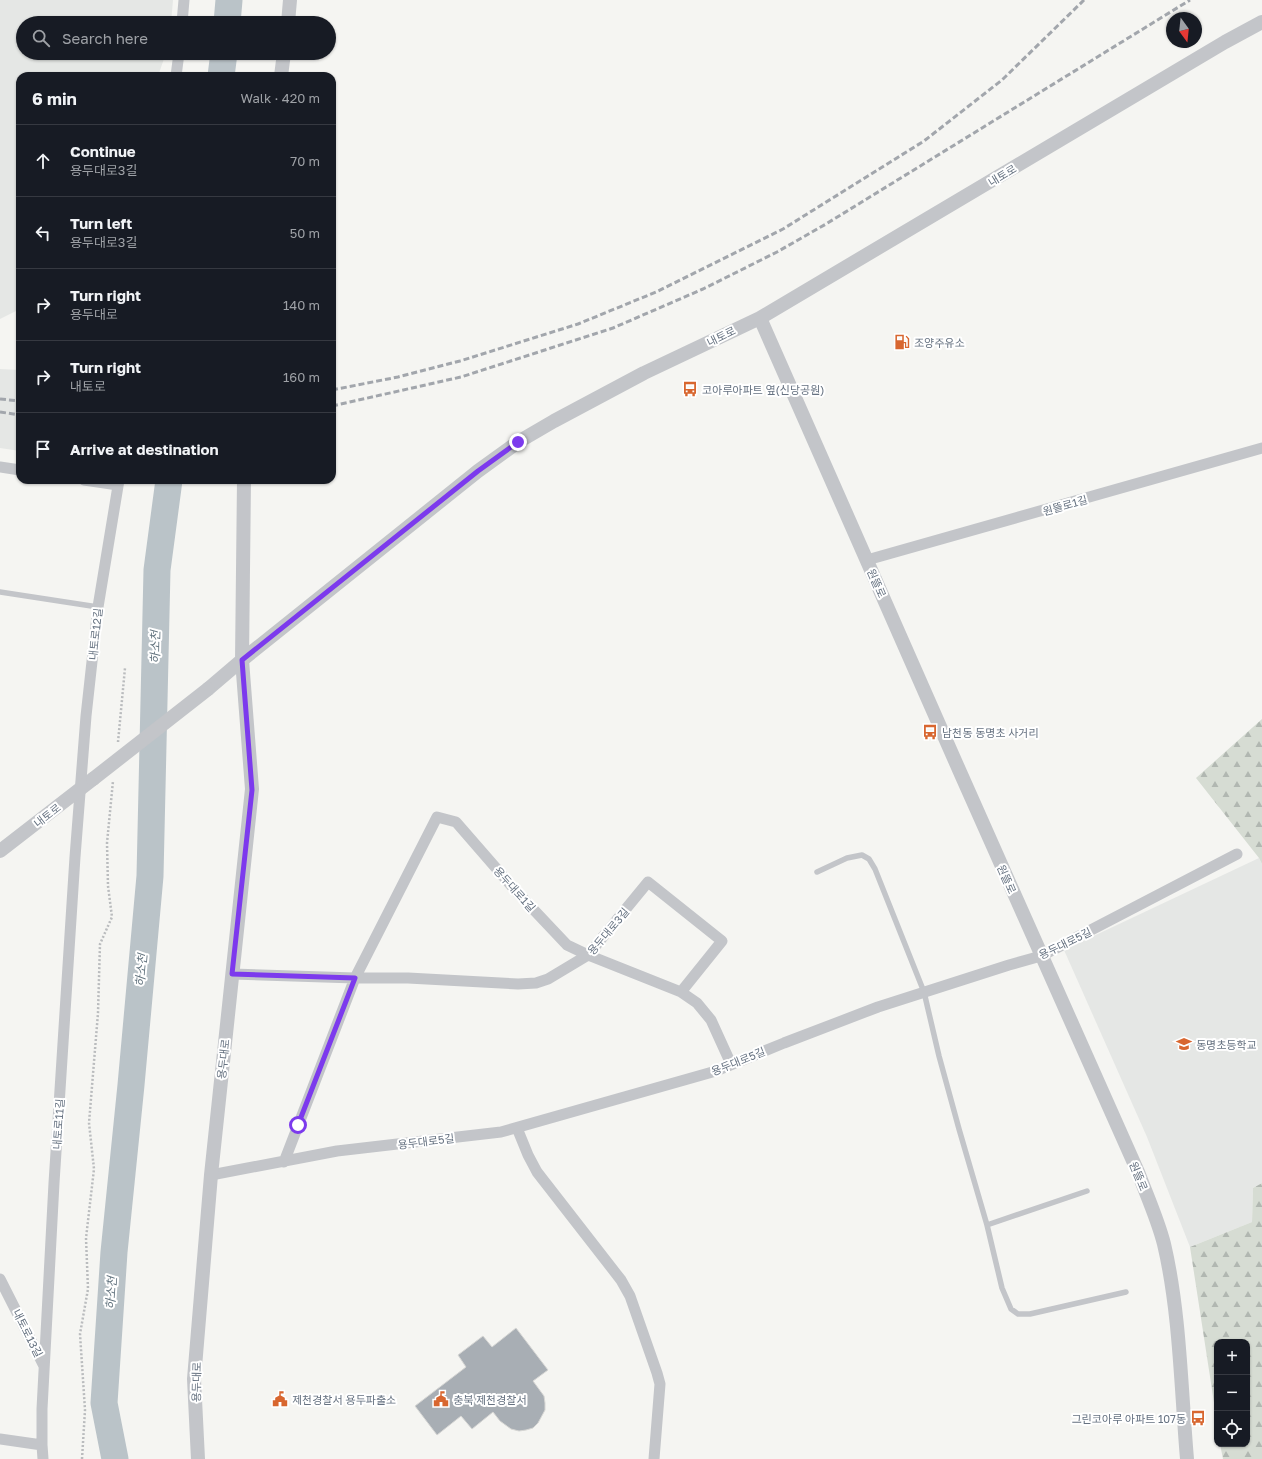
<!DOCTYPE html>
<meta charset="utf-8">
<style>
:root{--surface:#171b24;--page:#20242c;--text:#f1f3f6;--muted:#9ea1a6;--line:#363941}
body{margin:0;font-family:"Golos Text","Noto Sans KR",sans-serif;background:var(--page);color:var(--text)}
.controls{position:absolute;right:12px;bottom:12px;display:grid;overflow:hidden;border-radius:8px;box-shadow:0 1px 3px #0004}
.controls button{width:36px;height:36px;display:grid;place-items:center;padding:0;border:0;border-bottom:1px solid var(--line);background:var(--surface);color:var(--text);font:20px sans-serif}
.compass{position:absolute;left:1166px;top:12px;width:36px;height:36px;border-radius:50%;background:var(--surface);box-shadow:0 1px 3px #0004;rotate:165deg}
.stop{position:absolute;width:12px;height:12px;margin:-9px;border:3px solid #7c3aed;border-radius:50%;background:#fff}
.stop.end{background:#7c3aed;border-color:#fff;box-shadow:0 1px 4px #0008}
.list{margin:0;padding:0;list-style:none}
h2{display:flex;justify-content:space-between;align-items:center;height:52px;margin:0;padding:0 16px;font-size:17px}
h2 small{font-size:13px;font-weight:400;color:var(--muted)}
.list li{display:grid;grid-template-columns:26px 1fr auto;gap:12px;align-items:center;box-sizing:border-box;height:72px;padding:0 16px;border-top:1px solid var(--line)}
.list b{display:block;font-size:15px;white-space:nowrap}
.list p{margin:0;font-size:13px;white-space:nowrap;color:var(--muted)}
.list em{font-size:13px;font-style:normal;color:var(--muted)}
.icon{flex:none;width:22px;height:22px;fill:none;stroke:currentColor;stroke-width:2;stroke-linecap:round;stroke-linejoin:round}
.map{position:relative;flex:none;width:1262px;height:1459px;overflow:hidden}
.search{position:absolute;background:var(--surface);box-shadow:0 1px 3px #0004;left:16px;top:16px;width:320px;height:44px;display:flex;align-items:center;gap:10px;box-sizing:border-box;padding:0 14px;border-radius:22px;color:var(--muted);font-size:15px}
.panel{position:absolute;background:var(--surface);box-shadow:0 1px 3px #0004;left:16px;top:72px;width:320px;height:412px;border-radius:12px}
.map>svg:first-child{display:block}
.built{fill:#e5e7e5}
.forest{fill:url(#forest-firs)}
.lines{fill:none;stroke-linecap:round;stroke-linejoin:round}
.river{stroke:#bac3c8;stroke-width:27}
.building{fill:#a8aeb4;stroke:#d6d6d4}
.path{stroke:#babcbe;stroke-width:2.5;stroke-dasharray:2 2;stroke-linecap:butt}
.service{stroke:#c3c5c9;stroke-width:5.5}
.minor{stroke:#c3c5c9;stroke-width:11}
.tertiary{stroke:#c3c5c9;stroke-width:14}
.rail{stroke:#a2a6ac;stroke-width:3;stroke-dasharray:6 3;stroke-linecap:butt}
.tertiary-bridge{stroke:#c3c5c9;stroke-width:14}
.route{stroke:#7c3aed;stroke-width:5}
.labels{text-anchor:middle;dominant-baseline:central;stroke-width:4;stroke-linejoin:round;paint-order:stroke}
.street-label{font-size:11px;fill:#667281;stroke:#fff}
.poi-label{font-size:11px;fill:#667281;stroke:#fff;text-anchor:start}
.water-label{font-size:12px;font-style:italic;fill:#62737e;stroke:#fff}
</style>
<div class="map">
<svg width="1262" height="1459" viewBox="0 0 1262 1459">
<defs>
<pattern id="forest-firs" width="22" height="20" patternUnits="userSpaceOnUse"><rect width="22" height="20" fill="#d6dcd3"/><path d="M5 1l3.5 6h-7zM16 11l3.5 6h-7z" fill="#b1b7b1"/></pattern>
</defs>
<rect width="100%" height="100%" fill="#f5f5f2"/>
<path class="built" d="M 0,0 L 173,0 L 171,23 L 23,23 L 23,53 L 166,53 L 158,76 L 20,76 L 20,309 L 0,319 Z
M 0,369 L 20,370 L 20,451 L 0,448 Z
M 1259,858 L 1262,864 L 1262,1183 L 1253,1188 L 1252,1222 L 1190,1247 L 1147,1137 L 1064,950 Z"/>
<path class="forest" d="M 1262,719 L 1262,864 L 1259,858 L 1196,778 Z
M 1262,1183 L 1262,1459 L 1223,1459 L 1220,1444 L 1247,1444 L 1247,1342 L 1217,1342 L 1217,1422 L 1190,1247 L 1252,1222 L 1253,1188 Z"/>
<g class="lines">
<path class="river" d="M 227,23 L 229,0
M 221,76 L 224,53
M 115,1459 L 104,1403 L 114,1252 L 131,1085 L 150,876 L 157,570 L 169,480"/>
</g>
<path class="building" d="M 516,1328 L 548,1370 L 533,1381 L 544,1396 L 545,1403 L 545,1410 L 538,1423 L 533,1428 L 526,1430 L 519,1431 L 511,1429 L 500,1421 L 493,1412 L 472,1429 L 461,1416 L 437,1435 L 415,1406 L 466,1367 L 458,1355 L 483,1336 L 492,1347 Z"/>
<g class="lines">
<path class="path" d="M 118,742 L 125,668
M 82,1459 L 85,1410 L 80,1334 L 88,1289 L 86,1238 L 94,1169 L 89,1123 L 98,1013 L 100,944 L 112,917 L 108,886 L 107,843 L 113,781"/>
<path class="service" d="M 0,592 L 98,607
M 817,872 L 847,858 L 862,855 L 869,859 L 875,869 L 924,992 L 939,1056 L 959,1129 L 987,1225 L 1002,1288 L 1011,1309 L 1018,1314 L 1030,1314 L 1126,1292
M 987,1225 L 1087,1191"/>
<path class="minor" d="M 182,23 L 184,0
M 176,76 L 179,53
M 0,467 L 20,470
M 84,480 L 118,485
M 867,560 L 1262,448
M 232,974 L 355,978 L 408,978 L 518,984 L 536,983 L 548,979 L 588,955 L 648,882 L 722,941 L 681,992
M 517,1128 L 528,1155 L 537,1172 L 621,1280 L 630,1296 L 657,1373 L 660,1384 L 654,1459
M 284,1162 L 355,978 L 437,817 L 456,822 L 516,891 L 567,945 L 588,955 L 681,992 L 697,1003 L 711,1020 L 731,1064
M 211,1175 L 337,1151 L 501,1132 L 716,1071 L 784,1043 L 878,1007 L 1009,965 L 1041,956 L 1237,854
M 0,1279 L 44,1366
M 0,1439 L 42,1445
M 43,1459 L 42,1445 L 42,1409 L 54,1183 L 75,857 L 86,716 L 98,607 L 119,480"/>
<path class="tertiary" d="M 288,23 L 290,0
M 281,76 L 284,53
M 760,318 C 886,603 1010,888 1138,1172 C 1147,1196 1158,1220 1164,1244 C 1180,1312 1181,1389 1187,1459
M 208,689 L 242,660 L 478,471 L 518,442 L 554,421 L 644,373 L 760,318 L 1225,42 L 1262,22
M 0,851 L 93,779
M 198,1459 L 194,1379 L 211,1175 L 252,789 L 242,660 L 244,480"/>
<path class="rail" d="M 332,390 L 398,377 L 460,361 L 578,324 L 656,292 L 783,229 L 924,141 L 1002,80 L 1084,0
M 0,399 L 20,401
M 332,406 L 461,377 L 613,328 L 703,289 L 777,252 L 826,224 L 1190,0
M 0,412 L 20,415"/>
<path class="tertiary-bridge" d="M 93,779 L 208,689"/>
</g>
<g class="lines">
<path class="route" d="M 298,1125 L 355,978 L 232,974 L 252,790 L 242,660 L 478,471 L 518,442"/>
</g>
<defs>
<g id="fuel-bare" transform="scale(1.2)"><path d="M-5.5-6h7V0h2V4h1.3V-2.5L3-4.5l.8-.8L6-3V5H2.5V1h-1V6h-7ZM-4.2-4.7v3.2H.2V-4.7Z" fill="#d8662f" stroke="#fff" stroke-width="2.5" paint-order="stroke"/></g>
<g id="bus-bare" transform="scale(1.2)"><path d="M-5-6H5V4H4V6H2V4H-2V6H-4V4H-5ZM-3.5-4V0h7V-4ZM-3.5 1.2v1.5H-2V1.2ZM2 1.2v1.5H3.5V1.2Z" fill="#d8662f" stroke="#fff" stroke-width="2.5" paint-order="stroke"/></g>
<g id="school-bare" transform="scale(1.2)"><path d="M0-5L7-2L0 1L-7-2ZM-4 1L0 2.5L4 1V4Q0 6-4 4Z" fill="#d8662f" stroke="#fff" stroke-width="2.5" paint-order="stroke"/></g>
<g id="civic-bare" transform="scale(1.2)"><path d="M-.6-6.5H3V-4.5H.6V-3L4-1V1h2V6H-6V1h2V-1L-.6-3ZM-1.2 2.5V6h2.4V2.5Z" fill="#d8662f" stroke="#fff" stroke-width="2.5" paint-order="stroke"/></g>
</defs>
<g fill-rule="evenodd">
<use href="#fuel-bare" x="902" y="342"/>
<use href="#bus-bare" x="690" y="389"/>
<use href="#bus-bare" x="930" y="732"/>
<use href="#school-bare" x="1184" y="1044"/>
<use href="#civic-bare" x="280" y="1399"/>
<use href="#civic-bare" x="441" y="1399"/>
<use href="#bus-bare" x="1198" y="1418"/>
</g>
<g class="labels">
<g class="street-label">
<text transform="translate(1002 175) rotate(-31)">내토로</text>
<text transform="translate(721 336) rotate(-26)">내토로</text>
<text transform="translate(1065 505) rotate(-16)">원뜰로1길</text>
<text transform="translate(877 583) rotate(66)">원뜰로</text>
<text transform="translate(95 634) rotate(-84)">내토로12길</text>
<text transform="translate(47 815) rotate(-38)">내토로</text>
<text transform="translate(1007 879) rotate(66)">원뜰로</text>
<text transform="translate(515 889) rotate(48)">용두대로1길</text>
<text transform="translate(608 931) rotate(-50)">용두대로3길</text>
<text transform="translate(1065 943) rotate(-26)">용두대로5길</text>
<text transform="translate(223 1059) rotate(-84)">용두대로</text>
<text transform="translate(738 1061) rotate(-22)">용두대로5길</text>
<text transform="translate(58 1124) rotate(-86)">내토로11길</text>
<text transform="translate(426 1141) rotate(-7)">용두대로5길</text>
<text transform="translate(1139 1176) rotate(67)">원뜰로</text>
<text transform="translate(28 1333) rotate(63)">내토로13길</text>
<text transform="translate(196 1382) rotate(-89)">용두대로</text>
</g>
<g class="poi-label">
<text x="914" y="342">조양주유소</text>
<text x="702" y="389">코아루아파트 옆(신당공원)</text>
<text x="942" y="732">남천동 동명초 사거리</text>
<text x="1196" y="1044">동명초등학교</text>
<text x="292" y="1399">제천경찰서 용두파출소</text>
<text x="453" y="1399">충북 제천경찰서</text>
<text x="1186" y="1418" text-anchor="end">그린코아루 아파트 107동</text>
</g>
<g class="water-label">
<text transform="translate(155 647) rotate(-89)">하소천</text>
<text transform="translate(141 970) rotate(-85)">하소천</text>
<text transform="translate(111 1293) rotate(-86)">하소천</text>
</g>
</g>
</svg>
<div class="controls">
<button>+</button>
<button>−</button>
<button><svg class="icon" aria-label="locate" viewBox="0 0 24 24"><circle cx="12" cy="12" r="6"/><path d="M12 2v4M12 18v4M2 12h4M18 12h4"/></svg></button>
</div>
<svg class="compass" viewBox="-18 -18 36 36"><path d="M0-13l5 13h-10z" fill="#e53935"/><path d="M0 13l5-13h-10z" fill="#9ea1a6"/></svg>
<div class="stop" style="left:298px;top:1125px"></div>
<div class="stop end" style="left:518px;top:442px"></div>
<div class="search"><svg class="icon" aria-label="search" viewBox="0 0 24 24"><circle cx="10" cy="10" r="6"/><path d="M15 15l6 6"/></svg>Search here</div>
<section class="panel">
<h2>6 min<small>Walk · 420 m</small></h2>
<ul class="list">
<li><svg class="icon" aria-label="ahead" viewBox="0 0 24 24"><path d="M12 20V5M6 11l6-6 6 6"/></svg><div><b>Continue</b><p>용두대로3길</p></div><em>70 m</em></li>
<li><svg class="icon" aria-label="left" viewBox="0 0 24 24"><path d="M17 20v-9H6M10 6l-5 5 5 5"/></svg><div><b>Turn left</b><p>용두대로3길</p></div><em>50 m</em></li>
<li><svg class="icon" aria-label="right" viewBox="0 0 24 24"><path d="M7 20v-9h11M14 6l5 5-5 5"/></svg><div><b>Turn right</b><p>용두대로</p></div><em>140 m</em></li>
<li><svg class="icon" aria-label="right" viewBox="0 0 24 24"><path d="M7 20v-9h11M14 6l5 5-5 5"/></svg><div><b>Turn right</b><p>내토로</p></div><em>160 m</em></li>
<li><svg class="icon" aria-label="arrive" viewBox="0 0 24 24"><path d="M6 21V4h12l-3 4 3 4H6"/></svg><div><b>Arrive at destination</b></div></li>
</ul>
</section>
</div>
